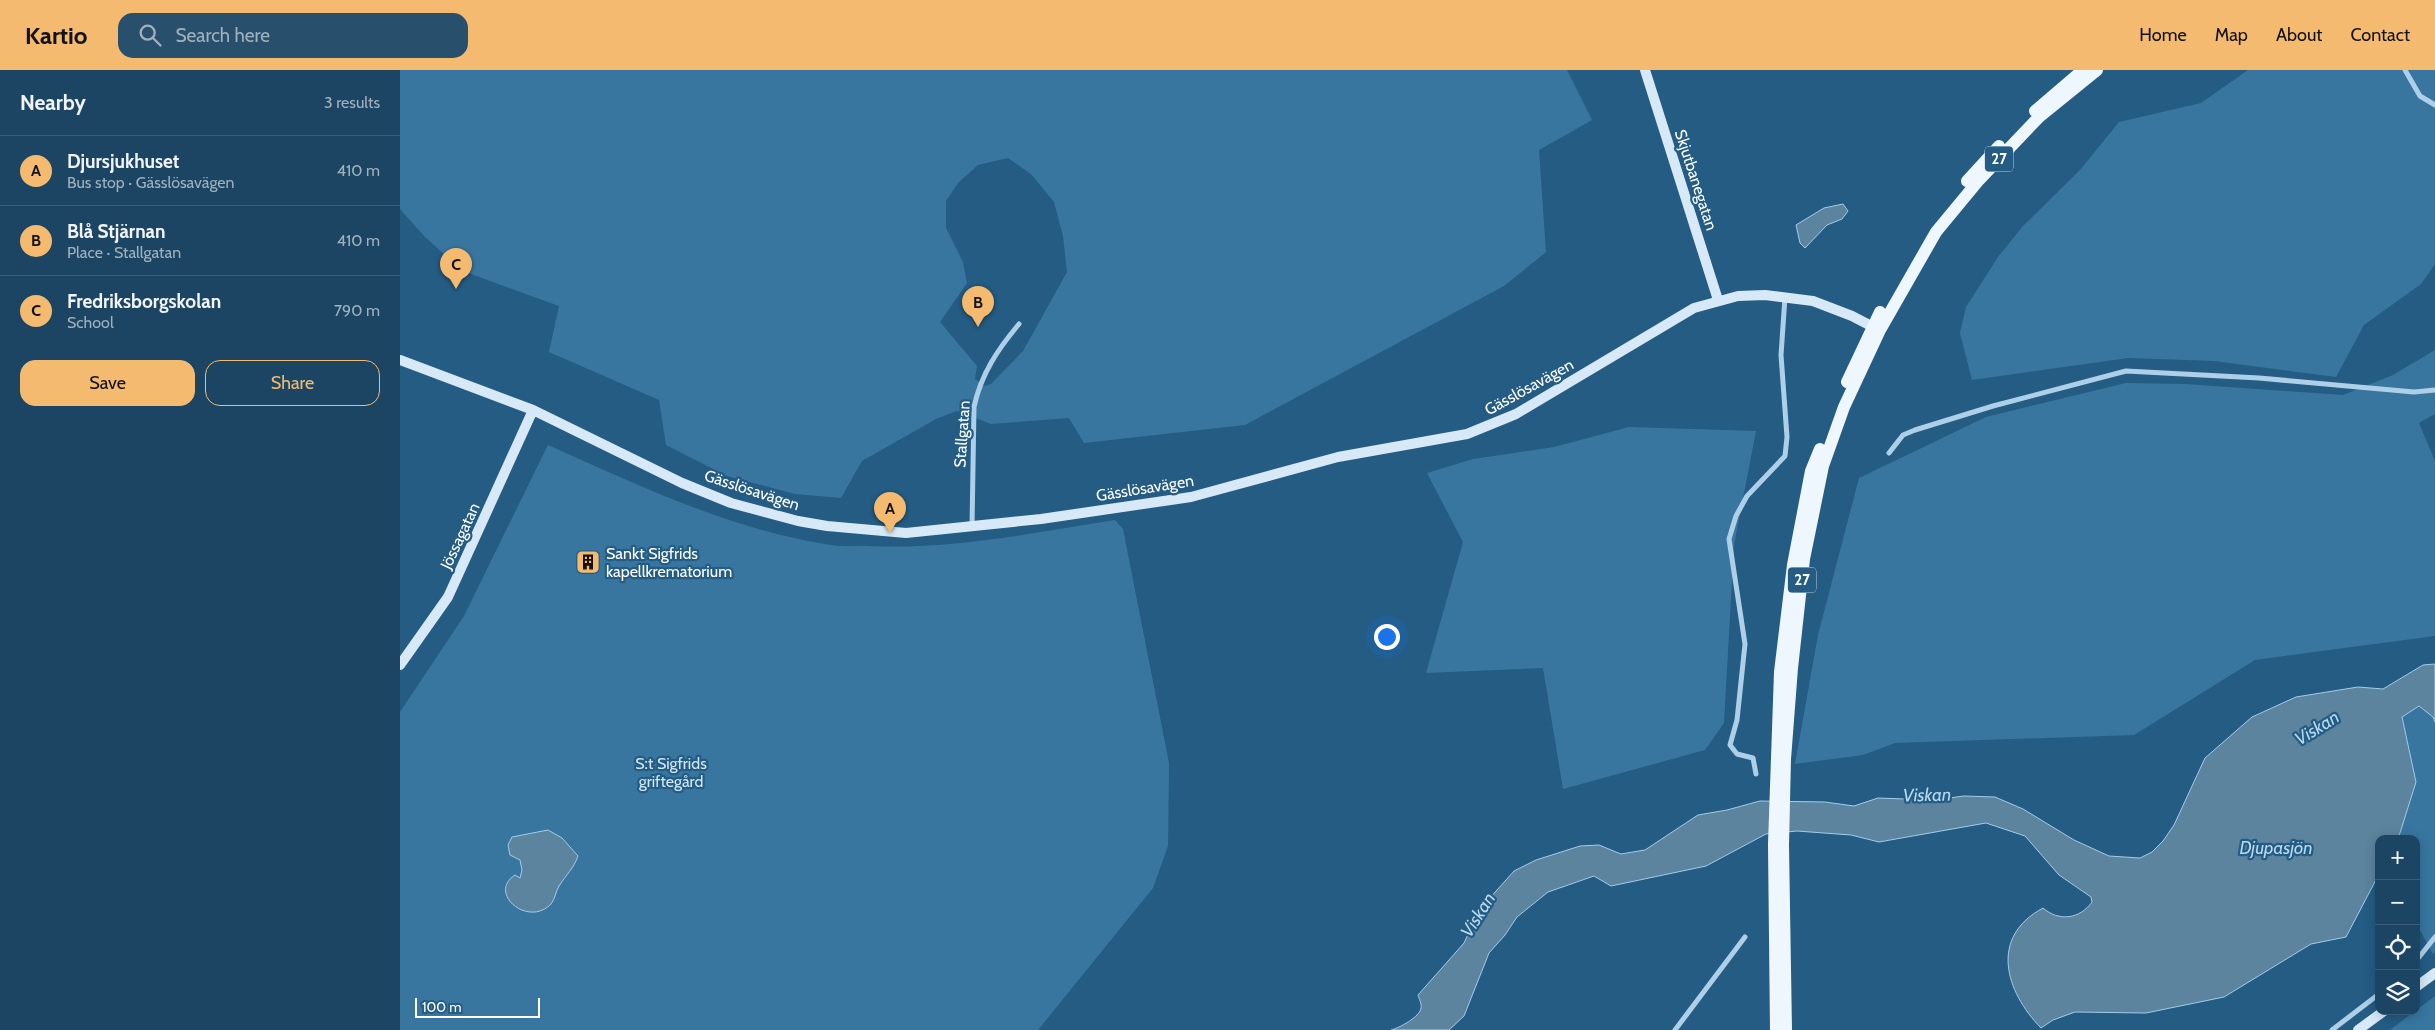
<!DOCTYPE html>
<meta charset="utf-8">
<style>
:root{--surface:#1b4563;--page:#284f6c;--text:#f1f3f6;--muted:#a0b1be;--line:#395d78;--accent:#f3ba70}
body{margin:0;font-family:Cabin,sans-serif;background:var(--page);color:var(--text)}
.controls{position:absolute;right:15px;bottom:15px;display:grid;overflow:hidden;border-radius:10px;box-shadow:0 2px 12px #0003}
.controls button{width:45px;height:45px;display:grid;place-items:center;padding:0;border:0;border-bottom:1px solid var(--line);background:var(--surface);color:var(--text);font:25px sans-serif}
.scale{position:absolute;left:15px;bottom:12px;width:125px;box-sizing:border-box;padding-left:5px;border:2px solid #fff;border-top:0;font-size:14px;line-height:18px;white-space:nowrap;color:#fff;-webkit-text-stroke:4px #245c84;paint-order:stroke}
.you{position:absolute;left:986px;top:566px;width:18px;height:18px;margin:-12px;border:4px solid #fff;border-radius:50%;background:#1a73e8;box-shadow:0 0 0 8px #1a73e833}
.badge{display:grid;place-items:center;width:32px;height:32px;border-radius:50%;background:var(--accent);color:#111;font-size:16px;font-weight:700}
.pin{position:absolute;translate:-50% -41px;filter:drop-shadow(0 1px 2px #0008)}
.pin::after{content:'';position:absolute;top:26px;width:18px;height:15px;background:inherit;clip-path:polygon(0 0,100% 0,50% 100%)}
.list{margin:0;padding:0;list-style:none}
h2{display:flex;justify-content:space-between;align-items:center;height:65px;margin:0;padding:0 20px;font-size:21px}
h2 small{font-size:16px;font-weight:400;color:var(--muted)}
.list li{display:grid;grid-template-columns:32px 1fr auto;gap:15px;align-items:center;box-sizing:border-box;height:70px;padding:0 20px;border-top:1px solid var(--line)}
.list b{display:block;font-size:19px;white-space:nowrap}
.list p{margin:0;font-size:16px;white-space:nowrap;color:var(--muted)}
.list em{font-size:16px;font-style:normal;color:var(--muted)}
.actions{display:flex;gap:10px;padding:15px 20px}
.actions a{flex:1;padding:11px 0;border:1px solid var(--accent);border-radius:15px;text-align:center;font-size:18px;color:var(--accent)}
.actions .main{background:var(--accent);color:#111}
.icon{flex:none;width:28px;height:28px;fill:none;stroke:currentColor;stroke-width:2;stroke-linecap:round;stroke-linejoin:round}
.map{position:relative;flex:none;width:2035px;height:960px;overflow:hidden}
header{display:flex;align-items:center;gap:30px;box-sizing:border-box;height:70px;padding:0 25px;background:var(--accent);color:#111}
header strong{font-size:24px}
nav{display:flex;gap:28px;margin-inline-start:auto;font-size:18px}
.search{width:350px;height:45px;background:var(--page);display:flex;align-items:center;gap:12px;box-sizing:border-box;padding:0 18px;border-radius:15px;color:var(--muted);font-size:19px}
main{display:flex}
aside{flex:1;background:var(--surface)}
.map>svg:first-child{display:block}
.green{fill:#3876a0;fill-rule:evenodd}
.water{fill:#5c849f;stroke:#a1cde9}
.lines{fill:none;stroke-linecap:round;stroke-linejoin:round}
.street{stroke:#add0e8;stroke-width:5}
.secondary{stroke:#d7e9f7;stroke-width:10}
.primary{stroke:#eff7fe;stroke-width:12}
.labels{text-anchor:middle;dominant-baseline:central;stroke-width:4.5;stroke-linejoin:round;paint-order:stroke}
.shield{fill:#245c84;stroke:#bdceda;stroke-width:1}
.shield-label{font-size:15px;font-weight:bold;fill:#fff}
.street-label{font-size:16px;fill:#fff;stroke:#245c84}
.poi-label{font-size:16px;fill:#fff;stroke:#245c84;text-anchor:start}
.park-label{font-size:16px;fill:#d0e7f6;stroke:#245c84}
.water-label{font-size:18px;font-style:italic;fill:#b8d9ef;stroke:#245c84}
</style>
<header>
<strong>Kartio</strong>
<div class="search"><svg class="icon" aria-label="search" viewBox="0 0 24 24"><circle cx="10" cy="10" r="6"/><path d="M15 15l6 6"/></svg>Search here</div>
<nav><a>Home</a><a>Map</a><a>About</a><a>Contact</a></nav>
</header>
<main>
<aside>
<h2>Nearby<small>3 results</small></h2>
<ul class="list">
<li><span class="badge">A</span><div><b>Djursjukhuset</b><p>Bus stop · Gässlösavägen</p></div><em>410 m</em></li>
<li><span class="badge">B</span><div><b>Blå Stjärnan</b><p>Place · Stallgatan</p></div><em>410 m</em></li>
<li><span class="badge">C</span><div><b>Fredriksborgskolan</b><p>School</p></div><em>790 m</em></li>
</ul>
<div class="actions"><a class="main">Save</a><a>Share</a></div>
</aside>
<div class="map">
<svg width="2035" height="960" viewBox="0 0 2035 960">
<rect width="100%" height="100%" fill="#245c84"/>
<path class="green" d="M 0,0 L 1167,0 L 1192,50 L 1139,80 L 1146,182 L 1104,216 L 845,355 L 684,373 L 669,348 L 591,354 L 557,341 L 536,349 L 462,391 L 441,428 L 395,424 L 327,406 L 266,375 L 259,330 L 149,282 L 159,236 L 63,201 L 25,167 L 0,139 ZM 608,88 L 631,104 L 654,132 L 663,166 L 667,202 L 623,281 L 591,314 L 585,316 L 575,309 L 577,296 L 540,252 L 567,213 L 563,192 L 546,158 L 546,131 L 558,113 L 578,95 Z
M 1848,0 L 2035,0 L 2035,194 L 2021,214 L 1964,255 L 1936,307 L 1814,291 L 1728,288 L 1572,310 L 1560,263 L 1566,237 L 1598,187 L 1623,156 L 1680,100 L 1719,52 L 1801,33 Z
M 2035,280 L 2035,344 L 2019,353 L 2035,391 L 2035,566 L 1855,590 L 1734,665 L 1495,673 L 1463,685 L 1395,694 L 1418,565 L 1459,408 L 1586,347 L 1726,313 L 1786,314 L 1943,325 L 1993,305 Z
M 1229,357 L 1356,361 L 1334,475 L 1324,653 L 1305,680 L 1163,719 L 1143,598 L 1026,603 L 1063,472 L 1027,403 L 1073,389 L 1154,377 Z
M 148,375 C 238,415 327,458 425,474 C 438,477 453,476 466,476 C 550,480 633,463 715,450 L 723,459 L 769,693 L 768,776 L 753,818 L 638,960 L 0,960 L 0,642 L 64,546 Z
M 2019,636 L 2033,647 L 2035,652 L 2035,882 L 2033,884 L 2016,853 L 2016,769 L 1998,769 L 2016,712 L 2002,647 Z
M 2035,926 L 2035,960 L 1990,960 Z"/>
<path class="water" d="M 1443,134 L 1448,141 L 1442,149 L 1427,155 L 1405,178 L 1400,173 L 1396,155 L 1424,138 Z
M 2035,594 L 2035,652 L 2033,647 L 2019,636 L 2002,647 L 2016,712 L 2000,763 L 1997,769 L 1979,769 L 1979,804 L 1946,867 L 1911,874 L 1824,927 L 1746,943 L 1675,942 L 1653,950 L 1641,958 C 1605,921 1589,867 1643,838 C 1659,852 1680,849 1692,832 L 1691,827 L 1659,805 L 1625,766 L 1586,753 L 1479,772 L 1451,765 L 1397,761 L 1366,764 L 1306,796 L 1211,816 L 1194,806 L 1148,822 L 1117,847 L 1105,865 L 1089,883 L 1064,946 L 1049,960 L 991,960 C 999,958 1020,947 1021,938 C 1022,934 1019,929 1018,925 L 1064,873 L 1080,839 L 1114,801 L 1136,790 L 1180,776 L 1199,775 L 1221,784 L 1245,780 L 1298,745 L 1327,740 L 1360,731 L 1425,732 L 1454,736 L 1478,728 L 1534,730 L 1564,726 L 1595,727 L 1623,739 L 1674,770 L 1709,786 L 1740,788 L 1752,782 L 1763,771 L 1774,755 L 1805,688 L 1852,647 L 1896,627 L 1958,617 L 1983,619 L 2023,595 Z
M 148,760 L 162,768 L 178,786 C 174,798 166,805 159,816 C 156,821 155,829 151,834 C 128,858 87,823 115,805 L 120,808 L 122,800 L 120,790 L 110,785 L 108,775 L 112,767 Z"/>
<g class="lines">
<path class="street" d="M 2005,0 L 2020,26 L 2035,35
M 1489,383 L 1503,365 L 1515,360 L 1593,336 L 1726,301 L 1859,308 L 2014,322 L 2035,320
M 572,457 L 574,337 C 581,304 598,279 619,254
M 1356,704 L 1353,688 L 1337,684 L 1330,675 L 1337,650 L 1345,574 L 1329,469 L 1336,446 L 1347,426 L 1385,386 L 1387,367 L 1381,285 L 1385,227
M 2016,891 L 2035,867
M 1275,960 L 1345,867
M 1932,960 L 1979,924"/>
<path class="secondary" d="M 1245,0 L 1318,230
M 0,290 L 133,340 L 282,413 L 331,433 L 398,451 L 427,456 L 506,463 L 641,449 L 791,427 L 938,387 L 1067,364 L 1116,344 L 1294,238 L 1338,226 L 1365,225 L 1413,231 L 1452,246 L 1479,260
M 0,595 L 48,527 L 133,340
M 2016,917 L 2035,903
M 1958,960 L 1984,941"/>
<path class="primary" d="M 1635,41 L 1683,0
M 1567,111 L 1599,76
M 1447,312 L 1480,242
M 1376,960 L 1374,774 L 1380,602 L 1393,495 L 1411,401 L 1420,379
M 1386,960 L 1383,775 L 1385,689 L 1392,598 L 1404,489 L 1423,396 L 1444,337 L 1480,260 L 1536,162 L 1579,110 L 1639,47 L 1697,0"/>
</g>
<defs>
<g id="building-square" transform="scale(1.25)"><rect x="-9" y="-9" width="18" height="18" rx="4" fill="#f3ba70" stroke="#245c84"/><path d="M-4-6H4V6H1V3H-1V6H-4ZM-2.5-4.3h1.7v1.8h-1.7ZM.8-4.3h1.7v1.8H.8ZM-2.5-1h1.7V.8h-1.7ZM.8-1h1.7V.8H.8Z" fill="#111"/></g>
</defs>
<g fill-rule="evenodd">
<use href="#building-square" x="188" y="492"/>
</g>
<g class="labels">
<g class="shield">
<rect x="1585" y="76.5" width="28" height="25" rx="4"/>
<rect x="1388" y="497.5" width="28" height="25" rx="4"/>
</g>
<g class="shield-label">
<text x="1599" y="89">27</text>
<text x="1402" y="510">27</text>
</g>
<g class="street-label">
<text transform="translate(1296 110) rotate(72)">Skjutbanegatan</text>
<text transform="translate(1129 317) rotate(-29)">Gässlösavägen</text>
<text transform="translate(562 364) rotate(-86)">Stallgatan</text>
<text transform="translate(745 418) rotate(-9)">Gässlösavägen</text>
<text transform="translate(352 420) rotate(18)">Gässlösavägen</text>
<text transform="translate(60 466) rotate(-65)">Jössagatan</text>
</g>
<g class="poi-label">
<text x="206" y="483">Sankt Sigfrids<tspan x="206" dy="18">kapellkrematorium</tspan></text>
</g>
<g class="park-label">
<text x="271" y="693">S:t Sigfrids<tspan x="271" dy="18">griftegård</tspan></text>
</g>
<g class="water-label">
<text transform="translate(1917 658) rotate(-32)">Viskan</text>
<text transform="translate(1527 725) rotate(-1)">Viskan</text>
<text x="1876" y="778">Djupasjön</text>
<text transform="translate(1078 845) rotate(-58)">Viskan</text>
</g>
</g>
</svg>
<div class="controls">
<button>+</button>
<button>−</button>
<button><svg class="icon" aria-label="locate" viewBox="0 0 24 24"><circle cx="12" cy="12" r="6"/><path d="M12 2v4M12 18v4M2 12h4M18 12h4"/></svg></button>
<button><svg class="icon" aria-label="layers" viewBox="0 0 24 24"><path d="M12 4l9 5-9 5-9-5zM3 14l9 5 9-5"/></svg></button>
</div>
<div class="scale">100 m</div>
<div class="you"></div>
<div class="pin badge" style="left:490px;top:463px">A</div>
<div class="pin badge" style="left:578px;top:257px">B</div>
<div class="pin badge" style="left:56px;top:219px">C</div>
</div>
</main>
